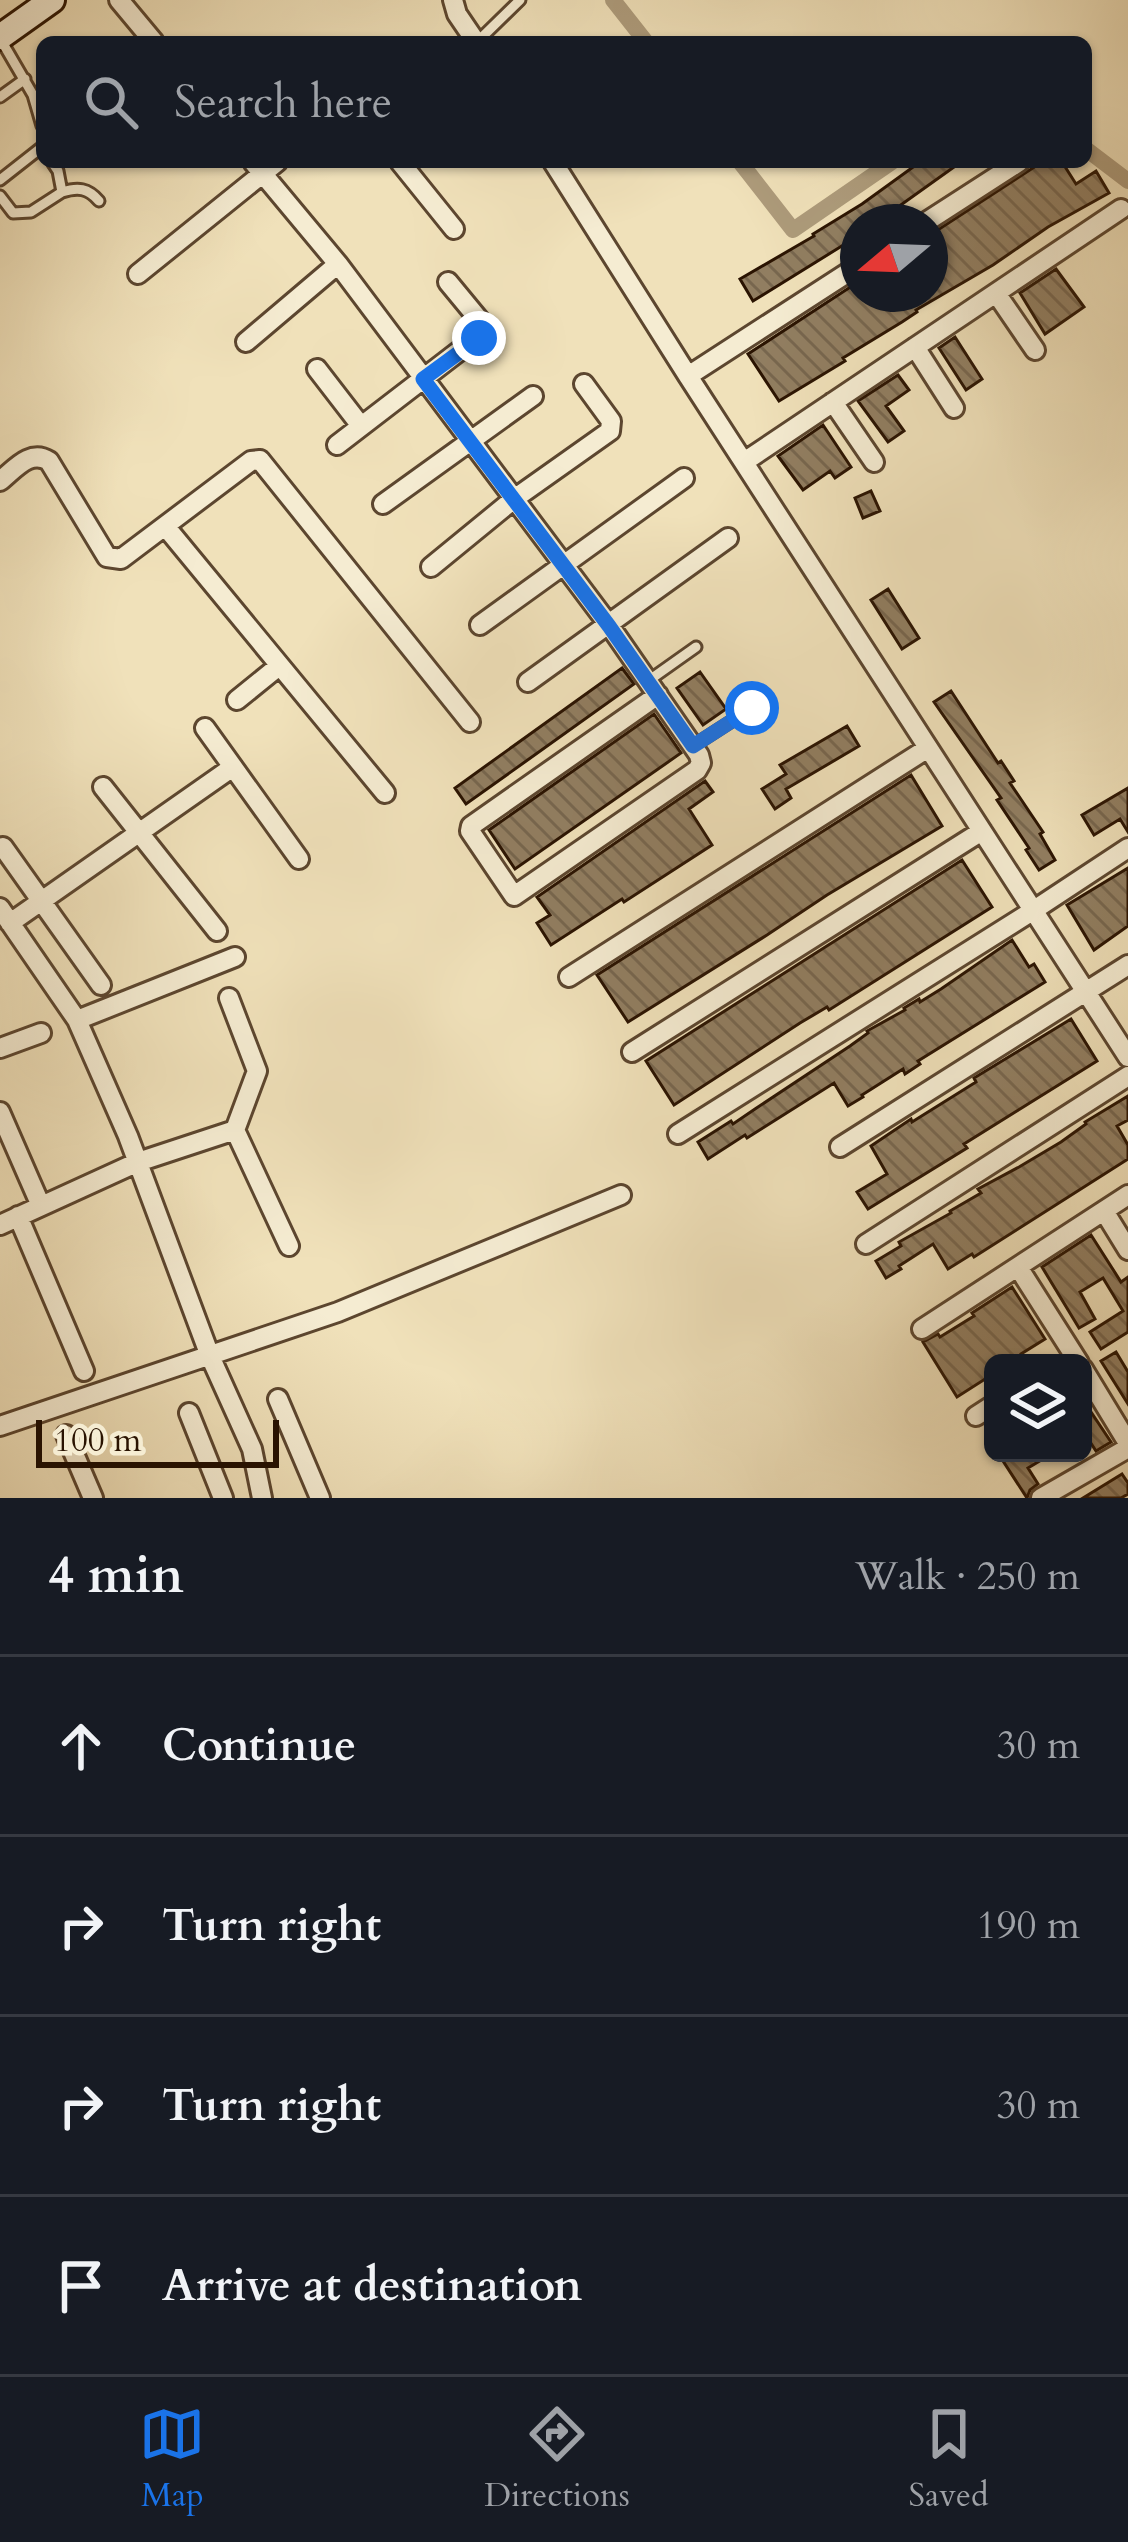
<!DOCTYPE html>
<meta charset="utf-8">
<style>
:root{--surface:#171b24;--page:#242831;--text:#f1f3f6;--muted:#9ea1a6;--line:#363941;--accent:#1a73e8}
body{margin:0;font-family:Cardo,serif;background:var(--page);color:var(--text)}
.controls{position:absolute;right:36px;bottom:36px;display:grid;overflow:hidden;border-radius:18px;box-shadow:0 3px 9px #0004}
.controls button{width:108px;height:108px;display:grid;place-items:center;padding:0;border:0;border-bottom:3px solid var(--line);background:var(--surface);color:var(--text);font:60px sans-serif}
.compass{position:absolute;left:840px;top:204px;width:108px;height:108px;border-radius:50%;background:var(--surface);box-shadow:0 3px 9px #0004;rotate:251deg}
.scale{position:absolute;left:36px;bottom:30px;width:243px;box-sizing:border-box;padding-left:12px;border:6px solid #2a1301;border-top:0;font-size:33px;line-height:42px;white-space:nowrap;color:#2a1301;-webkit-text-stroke:9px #f5ecd2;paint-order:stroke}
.stop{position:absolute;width:36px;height:36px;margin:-27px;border:9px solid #1a73e8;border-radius:50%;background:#fff}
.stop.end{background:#1a73e8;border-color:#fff;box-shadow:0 3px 12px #0008}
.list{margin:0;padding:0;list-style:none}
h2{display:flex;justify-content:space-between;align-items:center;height:156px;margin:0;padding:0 48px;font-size:51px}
h2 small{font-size:39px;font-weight:400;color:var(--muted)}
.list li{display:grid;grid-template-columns:78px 1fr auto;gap:36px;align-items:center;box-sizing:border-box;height:180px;padding:0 48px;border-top:3px solid var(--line)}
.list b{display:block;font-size:45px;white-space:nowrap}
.list em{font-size:39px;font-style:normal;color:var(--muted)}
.icon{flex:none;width:66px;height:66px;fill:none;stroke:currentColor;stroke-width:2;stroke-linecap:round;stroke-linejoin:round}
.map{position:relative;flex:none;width:1128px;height:1498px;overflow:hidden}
.search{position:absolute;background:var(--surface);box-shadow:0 3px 9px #0004;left:36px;right:36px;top:36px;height:132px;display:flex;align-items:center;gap:30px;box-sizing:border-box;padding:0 42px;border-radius:18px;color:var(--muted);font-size:45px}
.sheet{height:876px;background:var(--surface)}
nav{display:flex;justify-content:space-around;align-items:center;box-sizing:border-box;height:168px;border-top:3px solid var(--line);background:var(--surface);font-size:33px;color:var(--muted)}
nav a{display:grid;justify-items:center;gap:6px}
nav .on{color:var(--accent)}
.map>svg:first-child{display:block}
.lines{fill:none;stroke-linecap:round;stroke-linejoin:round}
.canal{stroke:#ad9b7b;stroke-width:16}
.building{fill:url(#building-back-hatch);stroke:#2a1301;stroke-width:3}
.service-casing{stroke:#5c462f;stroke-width:15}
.minor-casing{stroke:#5c462f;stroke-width:24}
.secondary-casing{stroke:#2a1301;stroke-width:30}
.service{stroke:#f5ecd2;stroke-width:9}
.minor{stroke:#f5ecd2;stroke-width:18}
.secondary{stroke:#f5ecd2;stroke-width:24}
.route{stroke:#1a73e8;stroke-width:15}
</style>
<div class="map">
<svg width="1128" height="1498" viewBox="0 0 1128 1498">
<defs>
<pattern id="building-back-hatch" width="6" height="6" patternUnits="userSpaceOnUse" patternTransform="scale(3)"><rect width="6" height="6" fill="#917e61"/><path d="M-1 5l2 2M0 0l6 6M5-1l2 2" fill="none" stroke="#77664e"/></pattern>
</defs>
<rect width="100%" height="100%" fill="#f0e1ba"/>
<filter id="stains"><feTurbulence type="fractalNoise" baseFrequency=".00167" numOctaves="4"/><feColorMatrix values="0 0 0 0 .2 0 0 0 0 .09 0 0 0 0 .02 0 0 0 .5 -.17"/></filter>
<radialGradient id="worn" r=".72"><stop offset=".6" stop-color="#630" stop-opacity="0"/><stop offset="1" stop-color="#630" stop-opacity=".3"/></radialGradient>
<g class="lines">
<path class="canal" d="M 613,0 L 646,42
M 1086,149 L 1128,181
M 740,162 L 793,230 L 892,162"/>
</g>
<path class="building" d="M 920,162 L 961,162 L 877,222 L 858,222 L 858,236 L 753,301 L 740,279 L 814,236 L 813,234 L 862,204 Z
M 1042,162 L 1062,162 L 1076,184 L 1096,171 L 1109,193 L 1048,227 L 993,265 L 916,310 L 917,312 L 902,322 L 843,358 L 845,361 L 779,401 L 748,354 L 858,282 L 858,294 L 930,294 L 930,235 Z
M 1056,269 L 1084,307 L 1045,334 L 1020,293 Z
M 955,337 L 982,379 L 966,390 L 939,348 Z
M 898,375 L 909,390 L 886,406 L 904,431 L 888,442 L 858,401 Z
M 823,425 L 851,467 L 835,478 L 830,471 L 803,490 L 778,456 Z
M 871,491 L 880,511 L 863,518 L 855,498 Z
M 888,589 L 919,638 L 902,649 L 871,600 Z
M 622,668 L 634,684 L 466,804 L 455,788 Z
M 700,672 L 726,709 L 703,725 L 677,688 Z
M 951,691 L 998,763 L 1001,761 L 1014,781 L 1010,783 L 1043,832 L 1040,834 L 1055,860 L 1039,870 L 1026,850 L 1029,848 L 997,800 L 1001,798 L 934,702 Z
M 654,714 L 681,753 L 515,869 L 489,830 Z
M 847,726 L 859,746 L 786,789 L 791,798 L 775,809 L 762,789 L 786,774 L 780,765 Z
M 911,775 L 942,826 L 827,895 L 767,935 L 628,1022 L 597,975 Z
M 705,781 L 713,792 L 689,809 L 712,845 L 624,902 L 622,899 L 551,945 L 537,923 L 550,915 L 537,897 Z
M 1128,788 L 1128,832 L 1120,819 L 1094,835 L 1082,815 Z
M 962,860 L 992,907 L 829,1010 L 827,1007 L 800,1023 L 674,1105 L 646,1061 Z
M 1128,868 L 1128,926 L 1094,950 L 1067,905 Z
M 1012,940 L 1029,967 L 1034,964 L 1045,982 L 918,1061 L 920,1064 L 905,1074 L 903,1069 L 862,1095 L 863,1097 L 848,1106 L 834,1083 L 747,1138 L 745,1135 L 708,1159 L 698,1142 L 731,1121 L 733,1124 L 755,1109 L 850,1046 L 868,1033 L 867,1031 L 905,1010 L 904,1008 L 919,999 L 920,1002 L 941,989 Z
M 1071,1019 L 1097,1061 L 964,1144 L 967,1148 L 868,1209 L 857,1192 L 887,1174 L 871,1146 L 911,1119 L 912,1122 L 976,1082 L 974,1078 Z
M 1128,1096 L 1128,1120 L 1117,1126 L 1128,1145 L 1128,1159 L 974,1257 L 972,1254 L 948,1269 L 933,1244 L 899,1266 L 901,1269 L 886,1278 L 876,1261 L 901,1246 L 899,1242 L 951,1213 L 950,1211 L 981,1193 L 978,1189 L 1019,1167 L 1061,1142 L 1086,1124 L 1085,1122 Z
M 1091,1235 L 1121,1282 L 1128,1277 L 1128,1332 L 1101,1349 L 1090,1332 L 1123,1311 L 1103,1278 L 1080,1292 L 1095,1319 L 1079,1328 L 1042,1267 Z
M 1012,1287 L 1045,1339 L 1021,1354 L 1022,1357 L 1013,1363 L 993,1363 L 993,1374 L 957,1397 L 923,1342 L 938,1334 L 940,1337 L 974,1316 L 972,1313 Z
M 1116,1352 L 1128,1372 L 1128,1404 L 1101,1361 Z
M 1083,1400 L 1111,1442 L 1096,1451 L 1083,1431 Z
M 1016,1453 L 1053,1453 L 1028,1468 L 1038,1484 L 1030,1490 L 1027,1498 L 1003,1461 Z
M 1122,1474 L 1128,1483 L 1128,1494 L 1121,1498 L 1083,1498 Z"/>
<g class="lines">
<g class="service-casing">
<path id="service" d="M 1,40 L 33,95 L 42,126
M 477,42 L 520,0
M 0,97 L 25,79
M 0,180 L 42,147
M 62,192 C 78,187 88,188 99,201
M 0,196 L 13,213 L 31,212 L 62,192 L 58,171 L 52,162
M 648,681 L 696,647
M 693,746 L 752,708"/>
</g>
<g class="minor-casing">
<path id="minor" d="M 119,0 L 154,42
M 453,0 L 457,14 L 476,42
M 253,162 L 338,264 L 609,625 L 699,755 L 701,763 L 697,770 L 514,896 L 470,831 L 471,826 L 658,695
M 400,162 L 454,229
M 553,162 L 688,376 L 1128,1057
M 926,222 L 1019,162
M 138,274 L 277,162
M 996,293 L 1035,350
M 246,342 L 338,264
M 915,347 L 954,408
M 317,369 L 361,426
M 688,376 L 858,266
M 833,402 L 874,462
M 337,445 L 484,332 L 481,322 L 448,282
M 744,462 L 1121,209
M 0,481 C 15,469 30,449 49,461 L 107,557 L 121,559 L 251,461 L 260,460 L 470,722
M 383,504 L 533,396
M 165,526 L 385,793
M 431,567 L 514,499 L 610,431 L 611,421 L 584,384
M 480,625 L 684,478
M 528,682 L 728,538
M 237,700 L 279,666
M 205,728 L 299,859
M 103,787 L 217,931
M 3,847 L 101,985
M 0,908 L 77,1020 L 128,1136 L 210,1356 L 252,1449 L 262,1498
M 10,923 L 233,767
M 569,977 L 928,748
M 77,1020 L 235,957
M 0,1048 L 41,1033
M 632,1052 L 982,831
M 0,1112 L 41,1206
M 235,1130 L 289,1246
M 678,1134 L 1034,910 L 1128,848
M 840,1147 L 1128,965
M 1104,1211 L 1128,1250
M 18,1216 L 84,1371
M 0,1225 L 138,1162 L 235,1130 L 257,1071 L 229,998
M 866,1244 L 1128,1076
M 1018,1267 L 1079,1363
M 922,1329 L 1128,1195
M 1083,1369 L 1128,1443
M 278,1399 L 320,1498
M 189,1413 L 223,1498
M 976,1416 L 993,1405
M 0,1426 L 338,1312 L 621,1195
M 66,1435 L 93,1498
M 1041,1498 L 1128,1448"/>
</g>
<g class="secondary-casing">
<path id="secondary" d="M 0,37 L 52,0"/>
</g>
<use href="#service" class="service"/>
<use href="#minor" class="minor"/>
<use href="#secondary" class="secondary"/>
</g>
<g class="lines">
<path class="route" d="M 479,338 L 423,379 L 609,626 L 693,746 L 752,708"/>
</g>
<rect width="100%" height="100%" filter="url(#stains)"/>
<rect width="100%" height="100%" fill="url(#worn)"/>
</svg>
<div class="controls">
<button><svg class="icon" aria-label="layers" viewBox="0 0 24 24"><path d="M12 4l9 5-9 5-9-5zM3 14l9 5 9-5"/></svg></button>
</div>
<svg class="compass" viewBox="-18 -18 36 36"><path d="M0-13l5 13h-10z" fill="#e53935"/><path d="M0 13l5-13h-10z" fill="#9ea1a6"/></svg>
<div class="scale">100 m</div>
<div class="stop" style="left:752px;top:708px"></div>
<div class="stop end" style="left:479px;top:338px"></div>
<div class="search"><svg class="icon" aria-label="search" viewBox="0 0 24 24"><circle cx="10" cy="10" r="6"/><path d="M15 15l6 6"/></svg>Search here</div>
</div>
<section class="sheet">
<h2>4 min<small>Walk · 250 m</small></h2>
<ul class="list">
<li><svg class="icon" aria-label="ahead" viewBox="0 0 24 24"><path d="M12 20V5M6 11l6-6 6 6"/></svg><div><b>Continue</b></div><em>30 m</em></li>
<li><svg class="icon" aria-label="right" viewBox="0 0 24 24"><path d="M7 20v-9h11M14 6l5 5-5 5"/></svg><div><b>Turn right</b></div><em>190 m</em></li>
<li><svg class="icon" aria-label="right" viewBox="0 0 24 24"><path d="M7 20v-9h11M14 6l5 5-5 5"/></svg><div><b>Turn right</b></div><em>30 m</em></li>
<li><svg class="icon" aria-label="arrive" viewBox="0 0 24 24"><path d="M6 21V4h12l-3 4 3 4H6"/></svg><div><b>Arrive at destination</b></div></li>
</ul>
</section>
<nav>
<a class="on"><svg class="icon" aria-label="map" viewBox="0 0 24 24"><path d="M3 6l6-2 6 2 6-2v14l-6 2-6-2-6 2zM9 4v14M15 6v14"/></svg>Map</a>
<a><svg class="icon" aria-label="directions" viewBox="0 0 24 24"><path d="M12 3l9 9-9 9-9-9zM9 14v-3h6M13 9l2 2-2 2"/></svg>Directions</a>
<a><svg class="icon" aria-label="saved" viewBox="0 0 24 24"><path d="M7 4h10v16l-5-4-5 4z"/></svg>Saved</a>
</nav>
